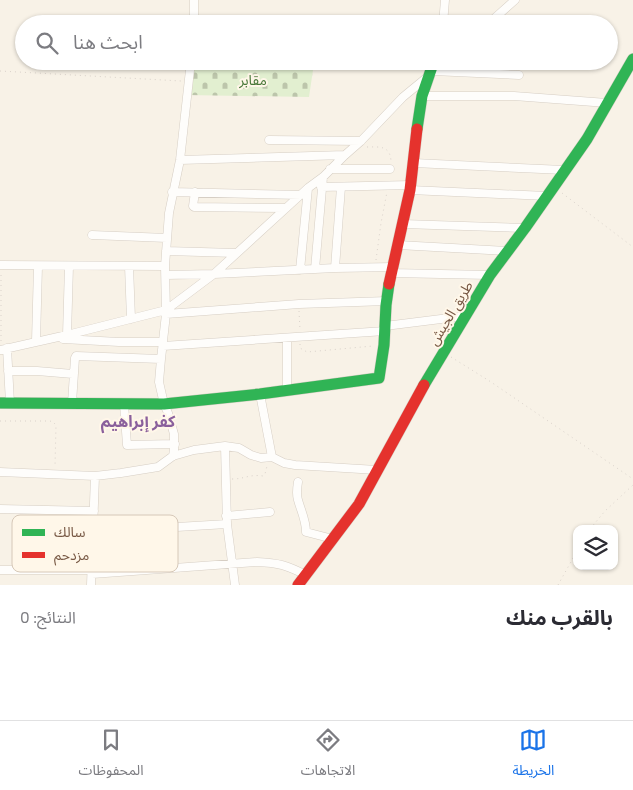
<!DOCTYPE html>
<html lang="ar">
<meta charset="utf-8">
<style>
:root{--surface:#fff;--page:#f7f7f7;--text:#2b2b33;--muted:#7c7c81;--line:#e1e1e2;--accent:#1a73e8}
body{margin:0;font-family:"Exo 2","Noto Sans Arabic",sans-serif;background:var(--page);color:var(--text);direction:rtl}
.controls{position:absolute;right:15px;bottom:15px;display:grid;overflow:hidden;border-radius:10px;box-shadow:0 1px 4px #0004}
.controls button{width:45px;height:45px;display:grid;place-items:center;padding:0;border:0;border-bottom:1px solid var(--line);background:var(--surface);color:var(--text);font:25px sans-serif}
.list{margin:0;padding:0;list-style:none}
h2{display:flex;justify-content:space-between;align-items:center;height:65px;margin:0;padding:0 20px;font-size:21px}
h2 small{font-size:16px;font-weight:400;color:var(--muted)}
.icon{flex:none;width:28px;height:28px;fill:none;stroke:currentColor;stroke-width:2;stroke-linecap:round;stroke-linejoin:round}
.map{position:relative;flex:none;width:633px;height:585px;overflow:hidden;direction:ltr}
.search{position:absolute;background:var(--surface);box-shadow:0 1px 4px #0004;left:15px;right:15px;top:15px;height:55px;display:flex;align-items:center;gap:12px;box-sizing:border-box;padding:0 18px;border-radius:28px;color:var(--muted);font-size:19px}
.sheet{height:135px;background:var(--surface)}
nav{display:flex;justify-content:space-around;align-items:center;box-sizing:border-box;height:70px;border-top:1px solid var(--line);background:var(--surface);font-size:14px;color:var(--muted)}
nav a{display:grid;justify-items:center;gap:2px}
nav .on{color:var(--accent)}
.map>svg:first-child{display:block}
.cemetery{fill:url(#cemetery-stones)}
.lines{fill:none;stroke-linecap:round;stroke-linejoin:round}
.street-casing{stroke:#d6cec4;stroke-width:9}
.fast-casing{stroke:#d6cec4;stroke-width:12}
.jam-casing{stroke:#d6cec4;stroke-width:12}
.path{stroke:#dad2cb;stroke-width:1;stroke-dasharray:1 4;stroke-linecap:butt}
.street{stroke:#fefdfb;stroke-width:8}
.fast{stroke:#30b455;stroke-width:11}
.jam{stroke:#e5322d;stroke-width:11}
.labels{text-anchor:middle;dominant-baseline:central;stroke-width:4;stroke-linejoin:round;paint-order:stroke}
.park-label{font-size:14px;fill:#4a793a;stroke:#fff7e9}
.street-label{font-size:14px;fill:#785945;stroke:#fff7e9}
.quarter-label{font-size:16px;font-weight:bold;fill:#8a609c;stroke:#fff7e9}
.key{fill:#fff7e9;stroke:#d6c8b8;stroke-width:1}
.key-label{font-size:14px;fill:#785945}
</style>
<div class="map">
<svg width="633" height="585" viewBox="0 0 633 585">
<defs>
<pattern id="cemetery-stones" width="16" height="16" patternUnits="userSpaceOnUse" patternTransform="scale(1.25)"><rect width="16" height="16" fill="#e2efd0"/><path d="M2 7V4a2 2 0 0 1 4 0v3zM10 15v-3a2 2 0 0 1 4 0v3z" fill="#bcc5ab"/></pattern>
</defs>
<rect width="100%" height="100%" fill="#f8f2e7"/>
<path class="cemetery" d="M 189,61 L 321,61 L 319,69 L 313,70 L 309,97 L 186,95 Z"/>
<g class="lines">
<g class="street-casing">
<path id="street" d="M 194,24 L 194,0
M 443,24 L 445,0
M 488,24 L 515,0
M 433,71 L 519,75
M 422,96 L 514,96 L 607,103
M 269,140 L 361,141
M 180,160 L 345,155
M 414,163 L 564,170
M 330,169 L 390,169
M 321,187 L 411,185
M 410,190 L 547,196
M 172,192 L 301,195
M 195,192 L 193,206 L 194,207 L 286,208
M 403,224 L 525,228
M 92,235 L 167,238
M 398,245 L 507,251
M 166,251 L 236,253
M 0,265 L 165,266
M 129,266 L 131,319
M 335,268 L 341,187
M 315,269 L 323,177
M 300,270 L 308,188
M 391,273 L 490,275
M 166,275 L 214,274 L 335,268 L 393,267
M 166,314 L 299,304 L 387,301
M 385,326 L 465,316
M 67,335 L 69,266
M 287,338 L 287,390
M 63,339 L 119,342 L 163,342
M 36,341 L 38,266
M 163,346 L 385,331
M 7,348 L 10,403
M 0,350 L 67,335 L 166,310 L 214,274 L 308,188 L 323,177 L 345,155 L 361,141 L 403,97 L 431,74 L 442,61
M 8,371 L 37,371 L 73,374
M 260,394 L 272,457 L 284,463 L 295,465 L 377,470
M 72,403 L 75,358 L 76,356 L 161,359
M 124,404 L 127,445 L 175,444
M 225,446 L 227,524 L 235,585
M 173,456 L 174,450 L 174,434 L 168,413 L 164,404 L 159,382 L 161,359 L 166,314 L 165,266 L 169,213 L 180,160 L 191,61
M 0,472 L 95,476 L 121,473 L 158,467 L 173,456 L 194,450 L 225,446 L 239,448 L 251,455 L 261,458 L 272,457
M 298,482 C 297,488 296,494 298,500 C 301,511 306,520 306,532 L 333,539
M 0,509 L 94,511
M 226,516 L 270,512
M 93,532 L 227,524
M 28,548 L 93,547
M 0,570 L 92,570
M 92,574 L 257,562 C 279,563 286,565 306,575
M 91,585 L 95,476"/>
</g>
<g class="fast-casing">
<path id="fast" d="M 417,129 L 422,96 L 434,61
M 424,385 L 490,275 L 525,228 L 587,139 L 633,59
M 0,403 L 164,404 L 260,394 L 379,378 L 384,345 L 386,305 L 389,284"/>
</g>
<g class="jam-casing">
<path id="jam" d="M 389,284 L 410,190 L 417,129
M 298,585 L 359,504 L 424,385"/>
</g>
<path class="path" d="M 0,71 L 181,81
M 367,147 C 379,147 390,145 391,161
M 562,193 L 633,247
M 376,260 L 381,223 L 387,192
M 299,311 L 300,330
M 1,341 L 1,273
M 300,344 L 300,348 L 307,352 L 373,346
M 451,357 L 491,382 L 633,479
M 0,421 L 50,421 L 53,422 L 56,425 L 55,467
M 232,479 C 245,479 249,474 263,476 L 265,474 L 267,466
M 590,529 L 605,511 L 633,485
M 558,585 L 577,551"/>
<use href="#street" class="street"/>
<use href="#fast" class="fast"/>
<use href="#jam" class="jam"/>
</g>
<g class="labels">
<g class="park-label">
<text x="253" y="79">مقابر</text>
</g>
<g class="street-label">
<text transform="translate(450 313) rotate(-59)">طريق الجيش</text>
</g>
<g class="quarter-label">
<text x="138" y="420">كفر إبراهيم</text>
</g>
</g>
<rect x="12" y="515" width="166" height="57" rx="8" class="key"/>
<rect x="22" y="529" width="23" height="7" fill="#30b455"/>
<rect x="22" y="552" width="23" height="6" fill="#e5322d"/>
<g class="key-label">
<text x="54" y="537">سالك</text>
<text x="54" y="560">مزدحم</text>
</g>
</svg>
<div class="controls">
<button><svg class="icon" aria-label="layers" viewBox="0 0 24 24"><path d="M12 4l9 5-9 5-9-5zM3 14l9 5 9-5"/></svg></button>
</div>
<div class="search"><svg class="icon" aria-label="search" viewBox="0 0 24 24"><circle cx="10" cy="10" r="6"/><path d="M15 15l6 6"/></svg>ابحث هنا</div>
</div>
<section class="sheet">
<h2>بالقرب منك<small>النتائج: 0</small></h2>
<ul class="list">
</ul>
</section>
<nav>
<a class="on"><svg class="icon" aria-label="map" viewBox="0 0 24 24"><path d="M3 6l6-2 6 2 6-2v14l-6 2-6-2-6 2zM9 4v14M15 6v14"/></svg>الخريطة</a>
<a><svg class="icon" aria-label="directions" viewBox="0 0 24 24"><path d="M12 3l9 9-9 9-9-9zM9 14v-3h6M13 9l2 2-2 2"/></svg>الاتجاهات</a>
<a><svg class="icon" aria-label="saved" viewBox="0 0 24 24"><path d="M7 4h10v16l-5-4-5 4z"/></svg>المحفوظات</a>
</nav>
